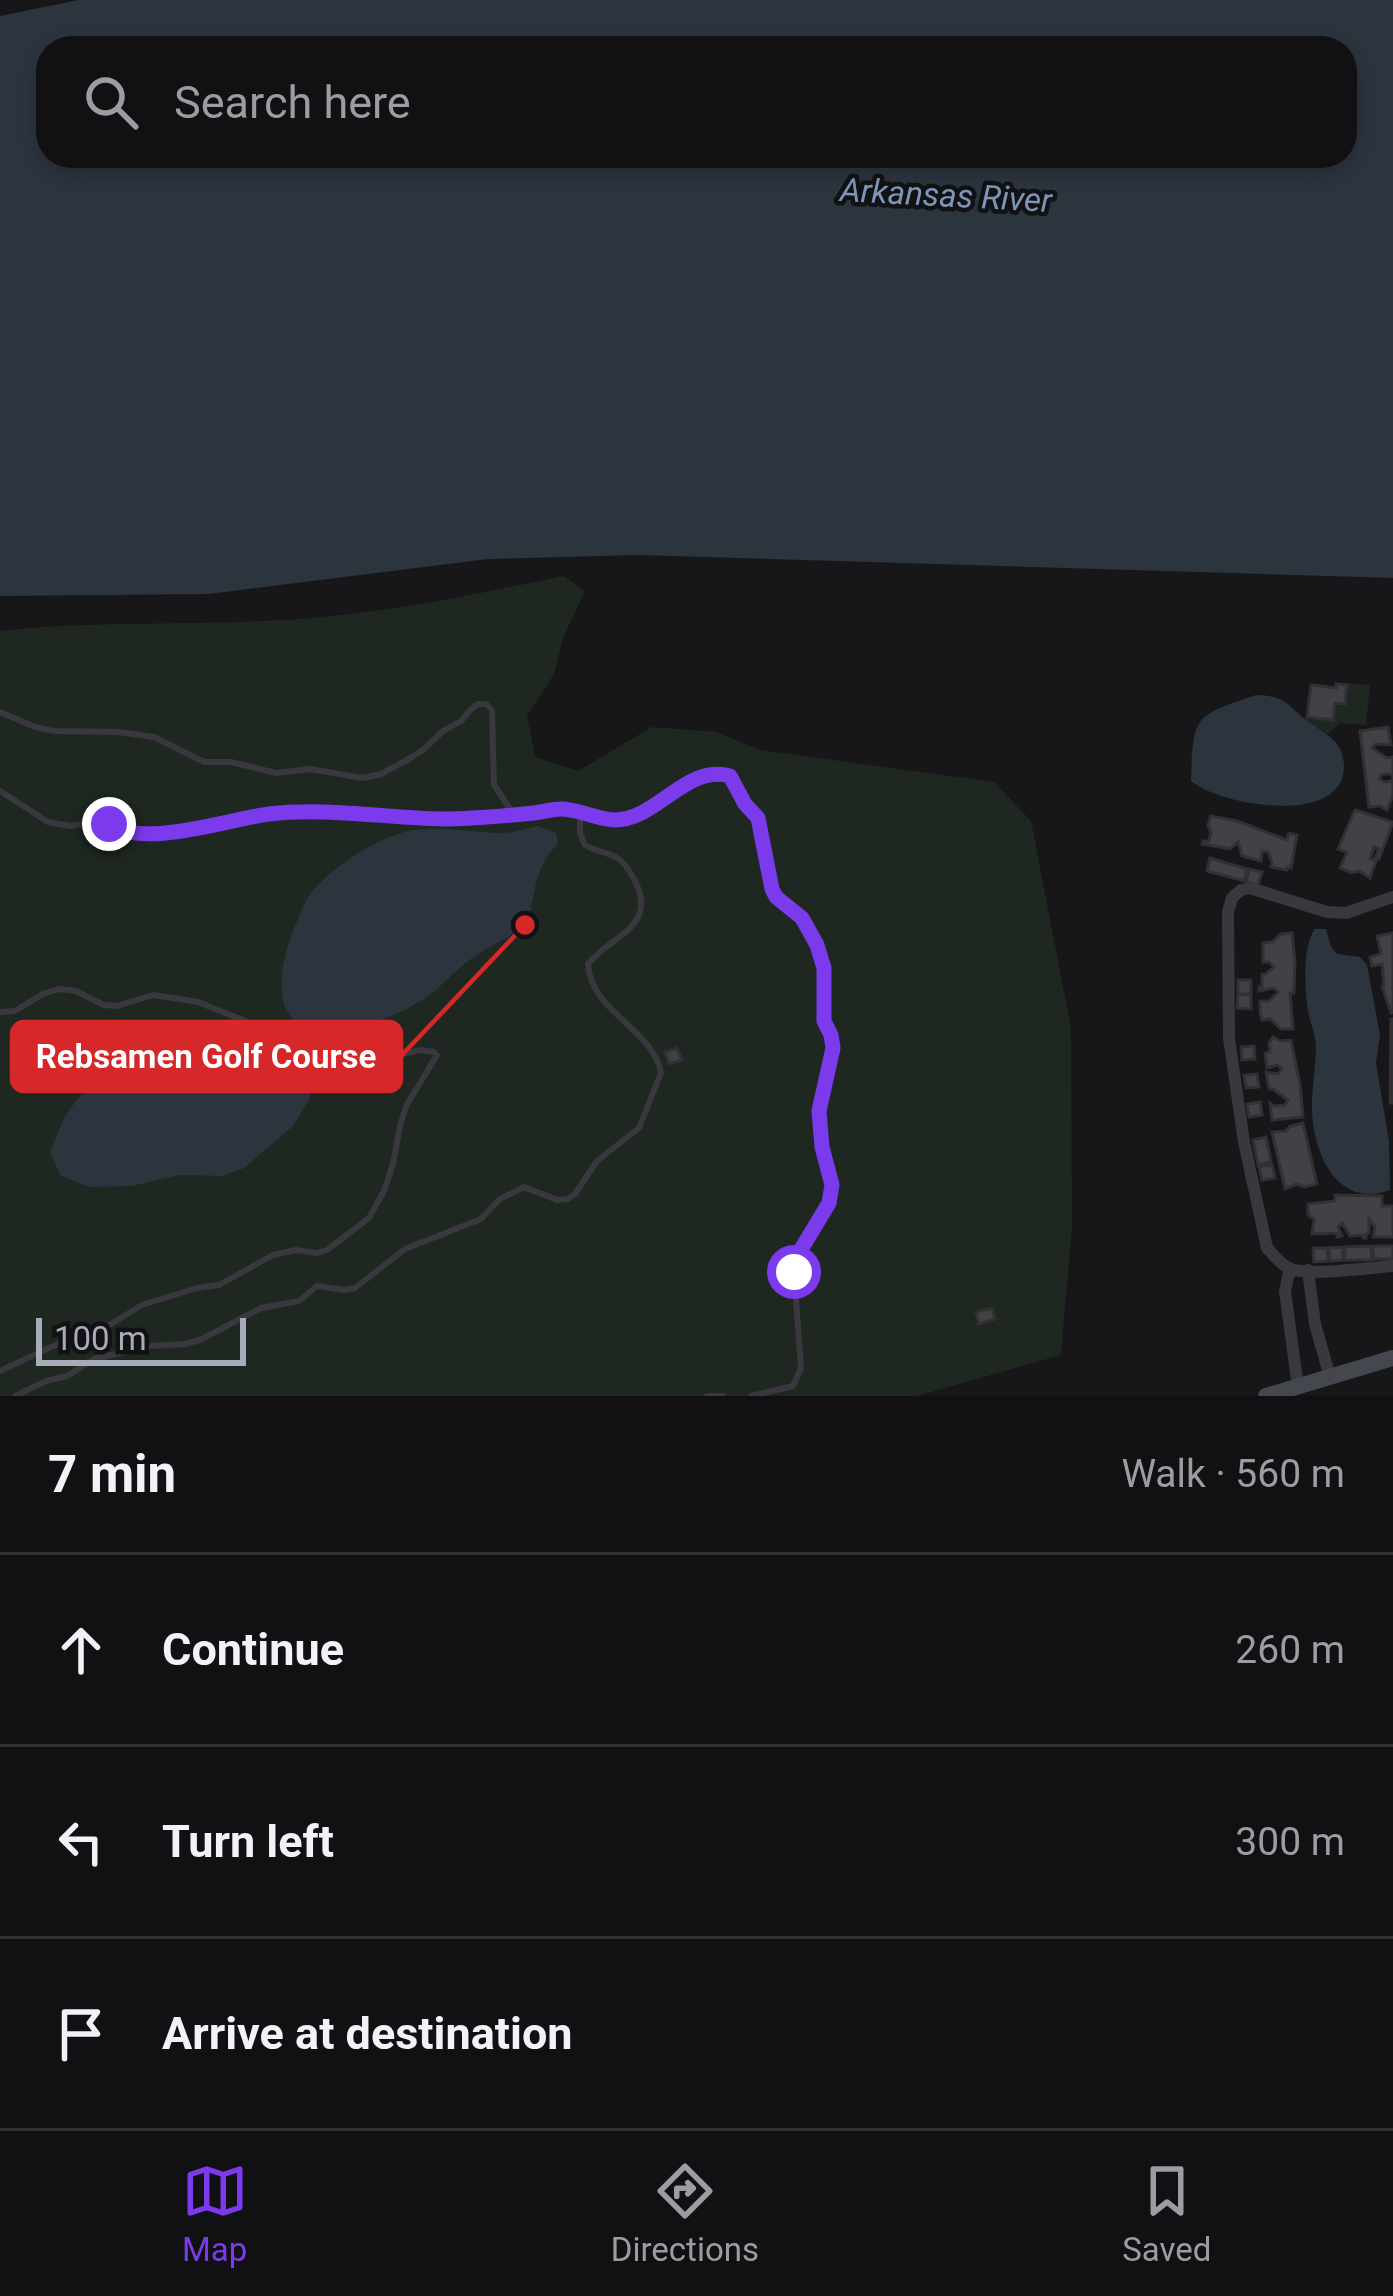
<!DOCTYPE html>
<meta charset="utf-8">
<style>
:root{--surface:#111113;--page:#1e1f21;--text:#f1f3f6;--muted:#9c9da0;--line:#303133;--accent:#7c3aed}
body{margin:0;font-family:Roboto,sans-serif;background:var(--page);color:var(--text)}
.scale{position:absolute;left:36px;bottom:30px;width:210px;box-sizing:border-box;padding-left:12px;border:6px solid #a8abba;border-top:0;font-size:33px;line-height:42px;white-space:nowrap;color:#a8abba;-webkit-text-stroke:9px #121214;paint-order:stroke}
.stop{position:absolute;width:36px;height:36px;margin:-27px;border:9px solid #7c3aed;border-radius:50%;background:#fff}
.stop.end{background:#7c3aed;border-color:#fff;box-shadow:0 3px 12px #0008}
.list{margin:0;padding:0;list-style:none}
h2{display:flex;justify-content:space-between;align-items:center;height:156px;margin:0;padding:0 48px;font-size:51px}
h2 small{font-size:39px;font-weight:400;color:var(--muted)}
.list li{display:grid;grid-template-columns:78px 1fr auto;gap:36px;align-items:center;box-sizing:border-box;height:192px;padding:0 48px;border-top:3px solid var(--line)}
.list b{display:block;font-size:45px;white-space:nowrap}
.list em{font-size:39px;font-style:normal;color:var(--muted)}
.icon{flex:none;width:66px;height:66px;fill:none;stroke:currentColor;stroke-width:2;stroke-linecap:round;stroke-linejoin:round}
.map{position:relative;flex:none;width:1393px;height:1396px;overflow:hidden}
.search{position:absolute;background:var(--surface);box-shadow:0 6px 18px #0003;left:36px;right:36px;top:36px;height:132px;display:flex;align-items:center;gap:30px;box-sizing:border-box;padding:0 42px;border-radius:36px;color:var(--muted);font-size:45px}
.sheet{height:732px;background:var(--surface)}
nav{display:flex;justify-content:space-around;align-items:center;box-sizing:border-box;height:168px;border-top:3px solid var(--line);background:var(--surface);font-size:33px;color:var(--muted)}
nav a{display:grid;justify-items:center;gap:6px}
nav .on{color:var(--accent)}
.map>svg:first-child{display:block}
.green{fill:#1e2821}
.water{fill:#2c343e;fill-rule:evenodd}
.building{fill:#414146;stroke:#313135;stroke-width:3}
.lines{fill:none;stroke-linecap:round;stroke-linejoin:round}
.lane{stroke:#38383e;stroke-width:6}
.street{stroke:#38383e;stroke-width:12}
.secondary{stroke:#45474f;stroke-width:16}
.route{stroke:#7c3aed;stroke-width:15}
.labels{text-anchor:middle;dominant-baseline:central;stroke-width:9;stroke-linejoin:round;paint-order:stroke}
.water-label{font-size:33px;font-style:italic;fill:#7d95b7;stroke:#121214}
.leader{fill:none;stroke:#d62828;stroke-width:4.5}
.callout-dot{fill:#d62828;stroke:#121214;stroke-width:4.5}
.callout{fill:#d62828;stroke:#d62828;stroke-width:4.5}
.callout-label{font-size:33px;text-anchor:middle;font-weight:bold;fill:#fff}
</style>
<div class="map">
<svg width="1393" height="1396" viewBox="0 0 1393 1396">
<rect width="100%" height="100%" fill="#171719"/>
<path class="green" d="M 564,576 L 585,591 L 563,638 L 554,674 L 527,716 L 535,757 L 578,771 L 652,727 L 716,732 L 760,750 L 994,782 L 1031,821 L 1071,1028 L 1072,1227 L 1061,1355 L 917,1396 L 0,1396 L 0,631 C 103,619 208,627 311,618 C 396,611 481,593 564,576 Z
M 1348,683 L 1370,685 L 1366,725 L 1340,723 L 1328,734 L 1305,720 L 1306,715 L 1335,703 L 1345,703 Z"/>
<path class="water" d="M 79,0 L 1393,0 L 1393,578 L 638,555 L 488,559 L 209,594 L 0,596 L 0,16 ZM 48,48 L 1345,48 L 1345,156 L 48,156 Z
M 1256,695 C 1290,696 1287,708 1312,724 C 1329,736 1343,742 1344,766 C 1345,827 1221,806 1191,781 C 1193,715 1194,716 1256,695 Z
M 537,826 L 556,833 L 558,843 C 532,873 536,892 527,927 C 508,937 488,947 471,959 C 453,971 441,989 422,1000 C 401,1014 371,1025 346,1029 C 268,1043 274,976 295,926 C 300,915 304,902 311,893 C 331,868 371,842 401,833 C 433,823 469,833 501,833 C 513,833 525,829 537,826 Z
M 1315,929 L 1326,929 L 1331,947 L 1337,954 L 1360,957 L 1367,965 L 1380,1035 L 1376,1063 L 1389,1141 L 1390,1190 C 1338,1209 1314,1155 1312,1112 C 1311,1091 1316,1069 1316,1047 C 1316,1035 1310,1023 1308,1011 C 1305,991 1302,945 1315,929 Z
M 262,1056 L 310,1064 L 313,1071 L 310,1098 L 293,1126 L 244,1168 L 222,1176 L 179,1175 L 132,1186 L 89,1187 L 60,1175 L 50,1152 L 65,1116 L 79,1097 L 103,1082 L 230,1058 Z"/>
<path class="building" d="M 1336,684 L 1347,685 L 1345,704 L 1335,703 L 1333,720 L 1307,717 L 1311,685 L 1336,688 Z
M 1388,727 L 1391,745 L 1376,744 L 1372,748 L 1387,758 L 1393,757 L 1393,776 L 1390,774 L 1382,774 L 1379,779 L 1384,782 L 1391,781 L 1393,778 L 1393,795 L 1387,810 L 1380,806 L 1369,807 L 1360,731 Z
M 1355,810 L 1393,822 L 1379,859 L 1375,858 L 1379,849 L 1374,847 L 1370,859 L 1376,861 L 1370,878 L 1359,871 L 1352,873 L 1340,868 L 1347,852 L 1338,849 Z
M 1211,816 L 1237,821 L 1287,840 L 1289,833 L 1297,835 L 1291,868 L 1288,867 L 1287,870 L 1271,867 L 1272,862 L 1268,852 L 1262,851 L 1261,861 L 1242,856 L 1238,842 L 1230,849 L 1202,844 L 1203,841 L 1209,841 L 1211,833 L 1208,825 Z
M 1210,858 L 1247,869 L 1244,881 L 1207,871 Z
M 1249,869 L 1262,872 L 1258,885 L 1246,882 Z
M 1292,933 L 1295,962 L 1294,993 L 1290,993 L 1293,1029 L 1281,1029 L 1270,1019 L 1262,1020 L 1260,1011 L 1260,1001 L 1269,1001 L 1278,992 L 1274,988 L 1259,991 L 1259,987 L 1262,987 L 1262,974 L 1266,974 L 1274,967 L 1269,962 L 1263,962 L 1263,943 L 1272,942 L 1281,934 Z
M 1393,933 L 1393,1012 L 1391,1013 L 1382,986 L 1384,985 L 1382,964 L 1372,966 L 1370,957 L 1381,954 L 1377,936 Z
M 1238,980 L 1251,980 L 1251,994 L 1238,994 Z
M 1238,995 L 1251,995 L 1251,1009 L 1237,1008 Z
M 1391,1019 L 1393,1019 L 1393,1103 L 1390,1103 Z
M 1273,1037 L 1280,1041 L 1291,1040 L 1300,1085 L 1303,1117 L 1272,1120 L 1270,1103 L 1274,1106 L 1285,1105 L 1288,1100 L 1273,1089 L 1269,1089 L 1266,1072 L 1278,1074 L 1282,1069 L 1277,1065 L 1267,1068 L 1265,1053 L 1270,1052 L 1269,1043 Z
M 1254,1046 L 1255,1059 L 1242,1060 L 1241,1047 Z
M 677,1048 L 682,1060 L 669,1064 L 665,1052 Z
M 1257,1074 L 1259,1087 L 1246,1088 L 1244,1075 Z
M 1260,1102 L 1262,1115 L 1249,1117 L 1247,1104 Z
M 1303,1123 L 1317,1184 L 1304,1187 L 1297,1184 L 1285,1189 L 1272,1132 L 1286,1131 L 1290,1126 Z
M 1266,1137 L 1271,1162 L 1258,1165 L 1253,1140 Z
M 1272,1165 L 1275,1178 L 1262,1180 L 1259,1167 Z
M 1335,1195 L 1382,1196 L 1382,1206 L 1393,1206 L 1393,1237 L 1373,1237 L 1375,1227 L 1369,1219 L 1369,1233 L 1366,1234 L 1366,1238 L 1363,1238 L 1363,1235 L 1350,1236 L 1342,1223 L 1338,1227 L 1342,1236 L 1337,1237 L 1337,1233 L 1312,1234 L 1314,1219 L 1308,1215 L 1308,1204 L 1335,1201 Z
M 1371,1246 L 1372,1260 L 1345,1260 L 1345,1247 Z
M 1373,1246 L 1393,1246 L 1393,1259 L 1374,1259 Z
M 1343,1247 L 1343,1260 L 1330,1261 L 1329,1248 Z
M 1313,1248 L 1327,1248 L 1328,1261 L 1314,1262 Z
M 992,1308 L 995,1319 L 979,1324 L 976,1312 Z"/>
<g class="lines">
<path class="lane" d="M 0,712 L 35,727 L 54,731 L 118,732 L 154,737 L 204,762 L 231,762 L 276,773 L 310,769 L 363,778 L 381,774 L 407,760 L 423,750 L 443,731 L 461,721 L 471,709 L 478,704 L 486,704 L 492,710 L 494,785 L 514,815
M 0,791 L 48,822 L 71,826 L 97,821 L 130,834 L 162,833 L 272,814 L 305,812 L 372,813 L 443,819 L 544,812 C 574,801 604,828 637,815 C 669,802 692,766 730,776 L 745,804 L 758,817 L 772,889 L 776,897 L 802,918 L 817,945 L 824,968 L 824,1021 L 831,1035 L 833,1048 L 819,1111 L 820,1126 L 832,1185 L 829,1203 L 797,1256 L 794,1272 L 801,1368 L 793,1386 L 751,1396
M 0,1012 L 15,1011 L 43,994 L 59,989 L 76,991 L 104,1005 L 117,1006 L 153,995 L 198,1002 L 250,1023 L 314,1036 L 361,1059 L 383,1058 L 421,1050 L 434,1052 L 437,1055 L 406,1106 L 400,1126 L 393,1164 L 384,1191 L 369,1218 L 327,1250 L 317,1253 L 296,1250 L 273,1255 L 219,1285 L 197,1288 L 142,1305 L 95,1334 L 68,1339 L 0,1371
M 15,1396 L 46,1381 L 67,1376 L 94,1359 L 151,1346 L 185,1344 L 200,1340 L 261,1308 L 299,1301 L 317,1286 L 345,1290 L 355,1288 L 405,1249 L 481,1219 L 500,1199 L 524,1187 L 557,1200 L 568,1199 L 575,1194 L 597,1161 L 639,1128 L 661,1073 C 652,1027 591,1013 588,964 C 610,936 657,928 636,883 C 632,875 627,866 620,860 C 610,852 596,852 585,845 L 580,833 L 580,816
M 707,1396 L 723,1396"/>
<path class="street" d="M 1393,897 L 1346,913 L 1327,912 L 1250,888 L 1241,890 L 1232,898 L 1228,912 L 1229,1038 L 1244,1142 L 1267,1248 C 1274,1255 1281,1265 1290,1269 C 1310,1276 1369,1268 1393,1266
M 1290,1268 L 1285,1291 L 1298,1387
M 1308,1270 L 1315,1324 L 1330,1377"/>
<path class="secondary" d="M 1266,1396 L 1393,1358"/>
</g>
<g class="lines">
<path class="route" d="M 109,824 C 143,849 229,819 269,814 C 327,807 385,818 443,819 C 473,819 504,816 534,813 C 543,812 552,809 561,809 C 578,809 596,819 614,820 C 658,820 685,764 730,776 L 745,804 L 758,818 L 772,889 L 776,897 L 802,918 L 817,945 L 824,968 L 824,1021 L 831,1035 L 833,1048 L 819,1111 L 822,1147 L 832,1185 L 829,1203 L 797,1256 L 794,1272"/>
</g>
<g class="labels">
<g class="water-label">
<text transform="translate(946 195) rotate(3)">Arkansas River</text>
</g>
</g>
<path class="leader" d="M525 925L401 1056"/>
<circle class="callout-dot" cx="525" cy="925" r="12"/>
<rect class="callout" x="12" y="1022" width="389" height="69" rx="12"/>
<g class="callout-label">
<text x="206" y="1068">Rebsamen Golf Course</text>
</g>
</svg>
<div class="scale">100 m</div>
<div class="stop" style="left:794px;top:1272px"></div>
<div class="stop end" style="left:109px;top:824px"></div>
<div class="search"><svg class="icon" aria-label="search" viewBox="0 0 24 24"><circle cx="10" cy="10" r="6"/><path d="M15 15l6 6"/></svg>Search here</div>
</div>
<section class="sheet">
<h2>7 min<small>Walk · 560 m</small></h2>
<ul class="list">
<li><svg class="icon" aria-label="ahead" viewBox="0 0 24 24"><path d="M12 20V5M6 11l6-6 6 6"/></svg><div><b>Continue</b></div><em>260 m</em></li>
<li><svg class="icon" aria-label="left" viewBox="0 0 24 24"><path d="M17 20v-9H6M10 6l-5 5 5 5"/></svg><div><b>Turn left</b></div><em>300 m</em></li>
<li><svg class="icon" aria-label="arrive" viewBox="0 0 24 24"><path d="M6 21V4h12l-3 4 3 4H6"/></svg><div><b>Arrive at destination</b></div></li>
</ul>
</section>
<nav>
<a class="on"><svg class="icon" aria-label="map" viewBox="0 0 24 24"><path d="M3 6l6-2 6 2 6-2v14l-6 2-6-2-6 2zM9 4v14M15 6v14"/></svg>Map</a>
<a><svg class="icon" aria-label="directions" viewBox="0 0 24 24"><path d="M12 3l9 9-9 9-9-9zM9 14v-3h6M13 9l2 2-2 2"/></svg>Directions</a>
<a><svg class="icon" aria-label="saved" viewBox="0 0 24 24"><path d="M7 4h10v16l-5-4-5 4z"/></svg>Saved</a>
</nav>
